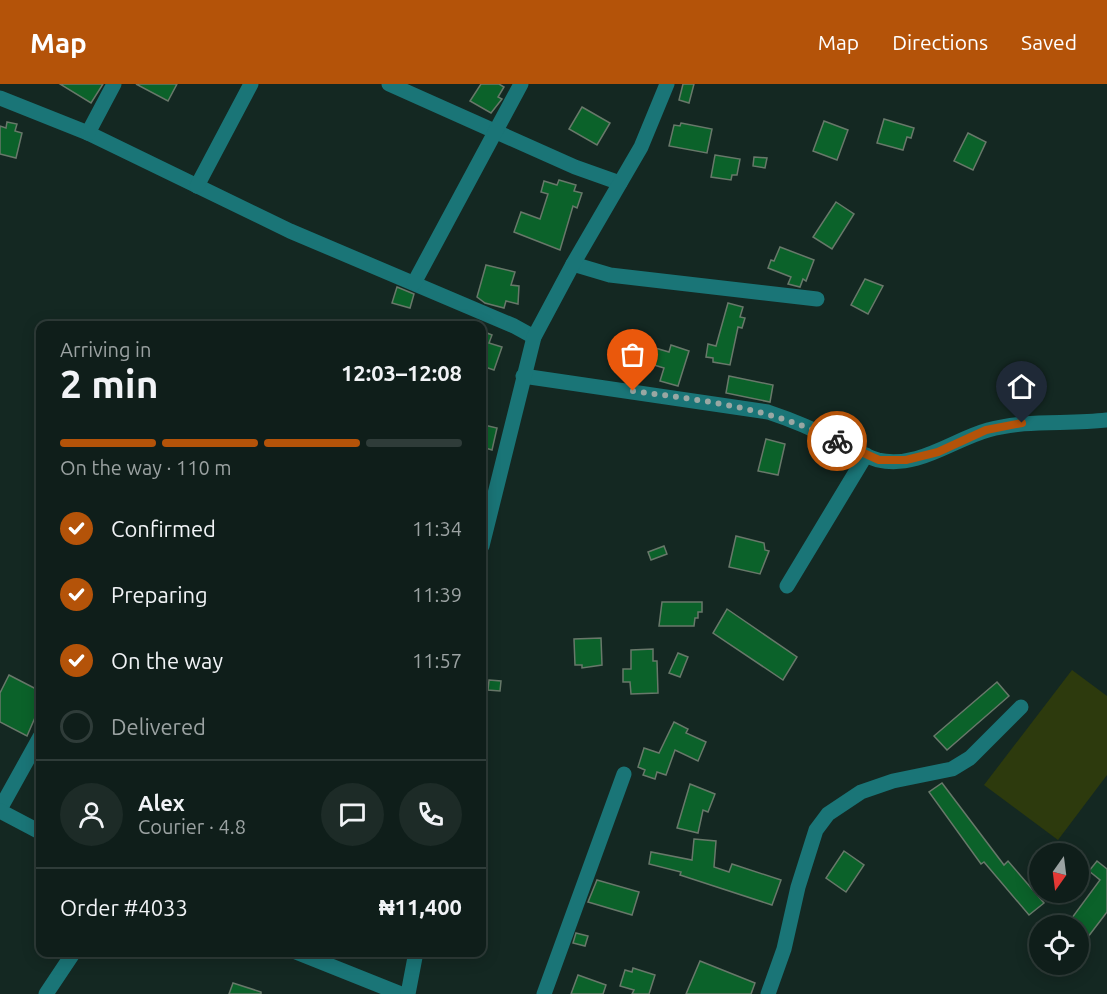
<!DOCTYPE html>
<html lang="en">
<head>
<meta charset="utf-8">
<style>
	body { margin:0; font-family:Ubuntu,sans-serif; background:#1d2b27; color:#f1f3f6; height:100vh; display:flex; flex-direction:column; font-size:22px; white-space:nowrap }
	* { box-sizing:border-box; margin:0 }
	p { font-size:20px; color:#9ba2a2 }
	.icon { flex:none; width:33px; height:33px; fill:none; stroke:currentColor; stroke-width:2; stroke-linecap:round; stroke-linejoin:round }
	.map { position:relative; flex:1; overflow:hidden }
	.details { position:absolute; left:36px; top:237px; width:450px; height:636px; display:flex; flex-direction:column; background:#0f1e1a; border-radius:12px; box-shadow:0 3px 15px #0003,0 0 0 2px #2f3c39 }
	.details>* { flex:none }
	.needle { width:39px; rotate:194deg }
	.fabs { position:absolute; left:1029px; top:759px; display:grid; gap:12px }
	.fabs a { display:grid; place-items:center; width:60px; height:60px; border-radius:50%; background:#0f1e1a; box-shadow:0 3px 15px #0003,0 0 0 2px #2f3c39; font-size:30px }
	.pin { position:absolute; display:grid; place-items:center; width:51px; height:51px; color:#fff; margin:-62px -26px; border-radius:50% 50% 50% 0; rotate:-45deg; box-shadow:0 0 6px #0007 }
	.pin .icon { rotate:45deg }
	.courier { position:absolute; display:grid; place-items:center; width:60px; height:60px; margin:-30px; border:4px solid #b45309; border-radius:50%; background:#fff; color:#222; box-shadow:0 2px 8px #0007 }
	.summary em { font-style:normal; font-weight:700 }
	.summary div { display:flex; flex-direction:column-reverse }
	.summary { display:flex; align-items:center; justify-content:space-between; height:102px; padding:0 24px }
	h1 { font-size:39px; font-weight:700; line-height:45px }
	.bar { display:grid; grid-template-columns:repeat(4,1fr); gap:9px 6px; align-content:center; height:72px; padding:0 24px }
	.bar i { height:8px; border-radius:4px; background:#2f3c39 }
	.bar .selected { background:#b45309 }
	.bar p { grid-column:span 4 }
	.line { display:flex; align-items:center; gap:15px; padding:0 24px; border-top:2px solid #2f3c39 }
	.line div { flex:1 }
	.round { display:grid; place-items:center; flex:none; width:63px; height:63px; border-radius:32px; background:#1d2b27 }
	ol { padding:0 24px; list-style:none }
	li { display:flex; align-items:center; gap:18px; height:66px }
	li p { margin-inline-start:auto }
	li .icon { padding:6px; border-radius:50%; background:#b45309; color:#fff; stroke-width:4 }
	li:last-child { color:#9ba2a2 }
	li i { width:33px; height:33px; border:3px solid #2f3c39; border-radius:50% }
	header { display:flex; align-items:center; gap:36px; box-sizing:border-box; height:84px; padding:0 30px; background:#b45309; color:#fff }
	header strong { font-size:28px }
	nav { display:flex; gap:33px; margin-inline-start:auto; font-size:21px }
	.map>svg:first-child { display:block }
</style>
</head>
<body>
<header>
<strong>Map</strong>
<nav><a>Map</a><a>Directions</a><a>Saved</a></nav>
</header>
<div class="map">
<svg width="1107" height="910" viewBox="0 0 1107 910">
	<rect width="100%" height="100%" fill="#142822"/>
	<!-- green -->
	<path fill="#2d3a0d" d="M1072,586L1107,612V691L1058,756L984,701Z"/>
	<!-- building -->
	<g fill="#0b622a" stroke="#68786a" stroke-width="1.5">
		<path d="M60,0H103L91,19Z"/>
		<path d="M136,0H177L168,17Z"/>
		<path d="M481,0H499L504,3L498,13L502,15L491,29L470,17Z"/>
		<path d="M683,0H694L689,19L679,16Z"/>
		<path d="M582,23L610,39L597,61L569,45Z"/>
		<path d="M884,35L914,44L911,54L907,53L903,66L877,59Z"/>
		<path d="M824,37L848,46L837,76L813,67Z"/>
		<path d="M7,38L17,40L15,47L22,49L16,74L0,70V42L6,44Z"/>
		<path d="M681,39L712,45L707,69L669,62L674,41L680,42Z"/>
		<path d="M968,49L986,58L973,86L954,77Z"/>
		<path d="M715,71L740,75L737,91H732L731,96L711,93Z"/>
		<path d="M754,73L767,74L765,84L753,82Z"/>
		<path d="M559,96L576,101L574,107L582,109L577,124L573,122L560,166L514,148L521,128L540,135L548,110L541,108L544,97L557,101Z"/>
		<path d="M836,118L854,130L832,165L813,153Z"/>
		<path d="M780,163L814,176L806,197L803,195L800,203L788,200L791,193L768,184L771,176L774,177Z"/>
		<path d="M486,181L515,188L511,201L519,202L518,220L506,217L504,224L485,219L477,213Z"/>
		<path d="M865,195L883,202L868,230L851,221Z"/>
		<path d="M397,203L414,210L410,224L392,219Z"/>
		<path d="M728,219L743,223L740,233L745,234L742,244L738,243L730,281L713,278V274L706,273L708,260L716,262Z"/>
		<path d="M482,247L492,251L489,259L502,263L494,286L482,282Z"/>
		<path d="M628,256L669,268L671,261L689,267L678,302L660,297L664,284L644,278L642,286L615,279L618,257L627,260Z"/>
		<path d="M729,292L773,301L770,318L726,309Z"/>
		<path d="M484,341L497,344L492,366L482,363Z"/>
		<path d="M766,355L785,360L778,391L758,387Z"/>
		<path d="M736,452L764,459L765,466L769,467L760,490L729,483Z"/>
		<path d="M664,462L667,470L651,476L648,468Z"/>
		<path d="M662,518H702V528H698V534H695L694,542H659Z"/>
		<path d="M727,525L797,573L783,596L713,549Z"/>
		<path d="M601,554L602,581L582,584V581H575L574,555Z"/>
		<path d="M653,565V577H657L658,609L631,610L630,598H623V585H631V566Z"/>
		<path d="M678,569L688,573L680,593L669,589Z"/>
		<path d="M9,591L40,607V622L27,652L0,638V609Z"/>
		<path d="M489,596L501,597L500,607L488,606Z"/>
		<path d="M997,598L1009,612L947,666L934,652Z"/>
		<path d="M674,638L688,645L686,649L706,658L698,677L675,666L666,691L657,688L655,695L643,691L645,686L638,683L644,664L659,669Z"/>
		<path d="M942,699L1004,781L1008,777L1044,819L1029,831L984,778L981,780L929,708Z"/>
		<path d="M690,700L715,710L708,728L703,726L698,749L677,744Z"/>
		<path d="M694,755L716,757L714,783L729,788L732,780L781,796L772,821L680,791L681,788L649,780L651,768L692,776Z"/>
		<path d="M844,767L864,781L846,808L826,794Z"/>
		<path d="M1097,777L1107,785V828L1078,866V842H1066L1100,796L1089,787Z"/>
		<path d="M597,796L639,808L632,831L588,818Z"/>
		<path d="M576,849L588,852L585,862L573,859Z"/>
		<path d="M700,877L755,899L751,910H686Z"/>
		<path d="M633,884L655,891L649,910H632L634,906L620,902L625,886L632,888Z"/>
		<path d="M578,891L606,901L603,910H571Z"/>
		<path d="M233,899L261,908V910H229Z"/>
	</g>
	<g fill="none" stroke-linecap="round" stroke-linejoin="round">
		<!-- minor -->
		<g stroke="#1a7577" stroke-width="15">
			<path d="M389,0L575,83L620,99"/>
			<path d="M0,14L88,49L290,147L514,242L534,253"/>
			<path d="M88,49L114,0"/>
			<path d="M197,102L251,0"/>
			<path d="M573,180L610,191L817,215"/>
			<path d="M414,199L521,0"/>
			<path d="M523,292L768,328C792,336 814,345 836,357C850,363 864,372 878,376C918,385 952,356 988,346C1027,335 1067,341 1107,336"/>
			<path d="M482,462L534,253L573,180L641,63L667,0"/>
			<path d="M787,502L866,371"/>
			<path d="M0,725L40,653"/>
			<path d="M0,727L40,748"/>
			<path d="M296,868L401,910"/>
			<path d="M46,910L74,868"/>
			<path d="M408,910L416,868"/>
			<path d="M544,910L624,690"/>
			<path d="M768,910L784,865L798,803L816,746L828,730L861,708L893,697L952,685L970,674L1021,623"/>
		</g>
	</g>
	<g fill="none" stroke-linecap="round" stroke-linejoin="round">
		<!-- done -->
		<path stroke="#99a7a3" stroke-width="6" stroke-dasharray="0 10.8" d="M633,307C706,317 769,323 837,357"/>
		<!-- route -->
		<path stroke="#b45309" stroke-width="8" d="M837,357L879,376H906L938,368L986,346L1022,339"/>
	</g>
</svg>
<div class="fabs">
<a><svg class="needle" viewBox="-14 -14 28 28"><path d="M0-13l5 13h-10z" fill="#e53935"/><path d="M0 13l5-13h-10z" fill="#9ba2a2"/></svg></a>
<a><svg class="icon" aria-label="locate" viewBox="0 0 24 24"><circle cx="12" cy="12" r="6"/><path d="M12 2v4M12 18v4M2 12h4M18 12h4"/></svg></a>
</div>
<div class="pin" style="left:633px;top:307px;background:#ea580c"><svg class="icon" aria-label="bag" viewBox="0 0 24 24"><path d="M5 8h14l-1 12H6zM9 8a3 3 0 0 1 6 0"/></svg></div>
<div class="pin" style="left:1022px;top:339px;background:#1f2937"><svg class="icon" aria-label="home" viewBox="0 0 24 24"><path d="M3 11l9-7 9 7M6 9v11h12V9"/></svg></div>
<div class="courier" style="left:837px;top:357px"><svg class="icon" aria-label="bike" viewBox="0 0 24 24"><circle cx="6" cy="16" r="4"/><circle cx="18" cy="16" r="4"/><path d="M6 16l4-8h5l3 8M10 8l3 8H6M13 5h3"/></svg></div>
<section class="details">
<div class="summary"><div><h1>2 min</h1><p>Arriving in</p></div><em>12:03–12:08</em></div>
<div class="bar"><i class="selected"></i><i class="selected"></i><i class="selected"></i><i></i><p>On the way · 110 m</p></div>
<ol>
<li><svg class="icon" aria-label="check" viewBox="0 0 24 24"><path d="M5 12l5 5 9-10"/></svg>Confirmed<p>11:34</p></li>
<li><svg class="icon" aria-label="check" viewBox="0 0 24 24"><path d="M5 12l5 5 9-10"/></svg>Preparing<p>11:39</p></li>
<li><svg class="icon" aria-label="check" viewBox="0 0 24 24"><path d="M5 12l5 5 9-10"/></svg>On the way<p>11:57</p></li>
<li><i></i>Delivered</li>
</ol>
<div class="line" style="height:108px"><a class="round"><svg class="icon" aria-label="person" viewBox="0 0 24 24"><circle cx="12" cy="8" r="4"/><path d="M4 21q1-7 8-7t8 7"/></svg></a><div><b>Alex</b><p>Courier · 4.8</p></div><a class="round"><svg class="icon" aria-label="chat" viewBox="0 0 24 24"><path d="M4 5h16v11H9l-5 4z"/></svg></a><a class="round"><svg class="icon" aria-label="phone" viewBox="0 0 24 24"><path d="M5 4h4l2 5-3 2q2 4 5 5l2-3 5 2v4C11 20 4 13 5 4z"/></svg></a></div>
<div class="line" style="height:78px"><div>Order #4033</div><b>₦11,400</b></div>
</section>
</div>
</body>
</html>
